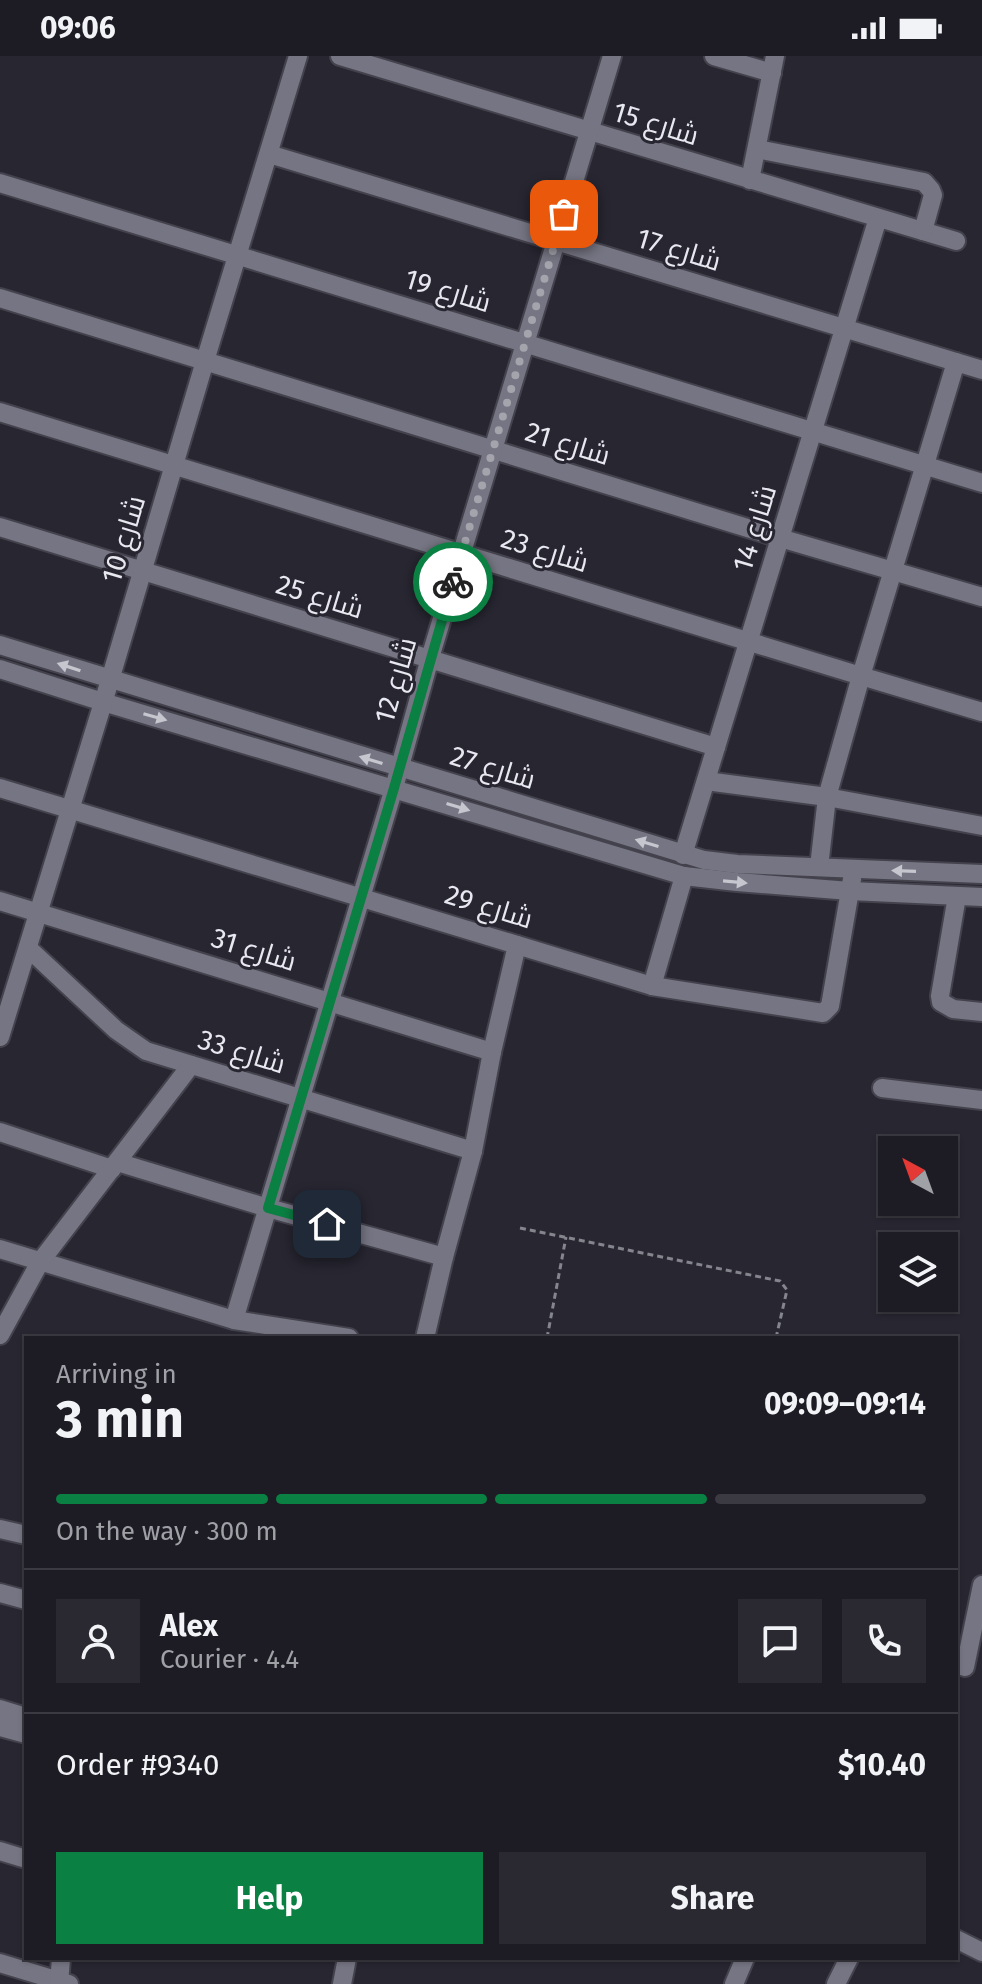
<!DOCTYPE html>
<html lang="en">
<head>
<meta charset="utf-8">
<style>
	body { margin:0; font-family:"Fira Sans",Cairo,sans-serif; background:#2a2932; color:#f1f3f6; height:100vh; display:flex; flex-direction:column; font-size:30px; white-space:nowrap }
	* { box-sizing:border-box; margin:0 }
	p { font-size:26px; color:#a0a1a7 }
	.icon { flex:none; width:44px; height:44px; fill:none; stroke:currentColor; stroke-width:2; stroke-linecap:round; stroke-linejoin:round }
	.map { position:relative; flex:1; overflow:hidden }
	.sheet { position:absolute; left:24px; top:1280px; width:934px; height:624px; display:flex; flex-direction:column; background:#1d1c25; border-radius:0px; box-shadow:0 2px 6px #0004,0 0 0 2px #3b3a42 }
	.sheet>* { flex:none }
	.needle { width:52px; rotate:319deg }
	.buttons { position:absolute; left:878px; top:1080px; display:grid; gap:16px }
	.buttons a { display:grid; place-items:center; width:80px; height:80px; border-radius:0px; background:#1d1c25; box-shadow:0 2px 6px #0004,0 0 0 2px #3b3a42; font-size:40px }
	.pin { position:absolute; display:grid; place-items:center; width:68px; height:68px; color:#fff; margin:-34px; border-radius:16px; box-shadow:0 4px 12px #0006 }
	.courier { position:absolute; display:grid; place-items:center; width:80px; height:80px; margin:-40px; border:6px solid #0b8043; border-radius:50%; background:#fff; color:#222; box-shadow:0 2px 10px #0007 }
	.overview em { font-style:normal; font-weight:700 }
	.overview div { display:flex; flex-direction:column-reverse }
	.overview { display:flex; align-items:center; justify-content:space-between; height:136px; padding:0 32px }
	h1 { font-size:52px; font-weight:700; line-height:60px }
	.bar { display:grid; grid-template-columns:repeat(4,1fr); gap:12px 8px; align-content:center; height:96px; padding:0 32px }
	.bar i { height:10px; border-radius:6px; background:#3b3a42 }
	.bar .selected { background:#0b8043 }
	.bar p { grid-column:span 4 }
	.line { display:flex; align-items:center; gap:20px; padding:0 32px; border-top:2px solid #3b3a42 }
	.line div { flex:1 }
	.round { display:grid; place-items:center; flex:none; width:84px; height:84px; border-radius:0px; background:#2a2932 }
	.cta { display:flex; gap:16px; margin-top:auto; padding:16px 32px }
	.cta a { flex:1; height:92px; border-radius:0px; background:#0b8043; color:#fff; font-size:32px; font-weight:700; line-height:92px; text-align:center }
	.cta a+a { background:#2a2932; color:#f1f3f6 }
	.status { display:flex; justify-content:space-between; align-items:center; height:56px; padding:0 40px; background:#1d1c25; direction:ltr }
	.status svg { height:22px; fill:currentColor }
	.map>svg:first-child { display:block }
</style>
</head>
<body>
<div class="status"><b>09:06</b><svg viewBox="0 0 49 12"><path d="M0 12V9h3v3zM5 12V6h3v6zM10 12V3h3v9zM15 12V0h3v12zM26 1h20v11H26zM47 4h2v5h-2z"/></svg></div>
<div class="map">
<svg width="982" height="1928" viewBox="0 0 982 1928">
	<rect width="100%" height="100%" fill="#272631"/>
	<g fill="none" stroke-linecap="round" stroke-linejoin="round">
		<defs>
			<g id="minor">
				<path d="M340,0L956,185"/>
				<path d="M714,0L772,17"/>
				<path d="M757,93L924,126L931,134L933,139L923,175"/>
				<path d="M269,98L982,314"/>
				<path d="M750,124L775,0"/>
				<path d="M0,127L982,427"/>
				<path d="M0,242L780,482L982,541"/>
				<path d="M0,356L861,620L982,656"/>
				<path d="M0,471L716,691"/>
				<path d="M0,589L704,804L737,808L982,818"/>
				<path d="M0,613L103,646L684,820L737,826L850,835L982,841"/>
				<path d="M706,725L827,741L982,770"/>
				<path d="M0,732L652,930L823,957L830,950L852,823"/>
				<path d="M683,799L878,162"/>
				<path d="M819,811L827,741L861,620L956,306"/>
				<path d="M957,840L940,940L941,946L953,953L982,956"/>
				<path d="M0,845L492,996"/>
				<path d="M28,892L116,974L146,995L473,1095"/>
				<path d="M652,930L684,820"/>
				<path d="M0,981L110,624L205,305L298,0"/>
				<path d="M882,1032L982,1044"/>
				<path d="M0,1076L112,1113"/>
				<path d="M117,1106L268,1152L444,1201"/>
				<path d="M0,1193L234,1264L349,1282"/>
				<path d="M234,1264L394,732L430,602L612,0"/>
				<path d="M0,1279L40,1206L191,1009"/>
				<path d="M425,1282L444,1201L473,1095L492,996L517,889"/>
				<path d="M0,1473L26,1479"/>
				<path d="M0,1537L26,1544"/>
				<path d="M965,1611L982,1529"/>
				<path d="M0,1653L26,1661"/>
				<path d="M0,1671L26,1678"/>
				<path d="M0,1795L26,1803"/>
				<path d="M956,1883L982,1896"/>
				<path d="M0,1907L69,1928"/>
				<path d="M59,1928L61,1902"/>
				<path d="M342,1928L347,1902"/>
				<path d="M734,1928L745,1902"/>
				<path d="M836,1928L849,1902"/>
			</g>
		</defs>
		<!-- minor casing -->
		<use href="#minor" stroke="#44434d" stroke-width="22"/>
		<!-- path -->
		<g stroke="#85858e" stroke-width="3" stroke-dasharray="6 4" stroke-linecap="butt">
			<path d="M520,1172L780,1225L787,1234L776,1282"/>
			<path d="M547,1282L566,1181"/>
		</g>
		<!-- minor -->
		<use href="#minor" stroke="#767583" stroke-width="18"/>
	</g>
	<!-- one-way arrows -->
	<defs><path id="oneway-solid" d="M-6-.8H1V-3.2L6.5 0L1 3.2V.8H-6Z" transform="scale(2)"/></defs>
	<g fill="#c6c6cf">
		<use href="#oneway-solid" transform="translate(69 611) rotate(-162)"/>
		<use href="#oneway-solid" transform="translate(155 661) rotate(16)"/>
		<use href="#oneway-solid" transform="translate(371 704) rotate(-163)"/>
		<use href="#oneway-solid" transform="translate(458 751) rotate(17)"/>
		<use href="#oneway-solid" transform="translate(647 787) rotate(-163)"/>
		<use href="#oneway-solid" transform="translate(904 815) rotate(-178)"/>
		<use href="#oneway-solid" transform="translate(735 826) rotate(5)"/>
	</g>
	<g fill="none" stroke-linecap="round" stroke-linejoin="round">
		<!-- done -->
		<path stroke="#a4a4ad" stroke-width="8" stroke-dasharray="0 14.4" d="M453,526L564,158"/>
		<!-- route -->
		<path stroke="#0b8043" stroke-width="10" d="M327,1168L268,1152L394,732L453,526"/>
	</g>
	<g text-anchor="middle" stroke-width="6" stroke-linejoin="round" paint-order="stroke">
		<!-- street labels -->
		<g font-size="28" fill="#e8e8f0" stroke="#272631">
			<text transform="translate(656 67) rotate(17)" y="10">شارع 15</text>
			<text transform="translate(679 193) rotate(17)" y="10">شارع 17</text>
			<text transform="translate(448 234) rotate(17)" y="10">شارع 19</text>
			<text transform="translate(568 387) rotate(17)" y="10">شارع 21</text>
			<text transform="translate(754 472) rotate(-73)" y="10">شارع 14</text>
			<text transform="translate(123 483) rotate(-73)" y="10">شارع 10</text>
			<text transform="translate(545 494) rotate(17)" y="10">شارع 23</text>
			<text transform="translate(320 540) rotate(17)" y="10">شارع 25</text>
			<text transform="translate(395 624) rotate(-74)" y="10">شارع 12</text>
			<text transform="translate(493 711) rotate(17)" y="10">شارع 27</text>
			<text transform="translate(489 850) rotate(17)" y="10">شارع 29</text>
			<text transform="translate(254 893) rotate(17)" y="10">شارع 31</text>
			<text transform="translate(242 995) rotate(17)" y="10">شارع 33</text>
		</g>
	</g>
</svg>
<div class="buttons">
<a><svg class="needle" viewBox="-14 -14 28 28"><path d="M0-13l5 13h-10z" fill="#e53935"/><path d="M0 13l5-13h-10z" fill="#a0a1a7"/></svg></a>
<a><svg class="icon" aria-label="layers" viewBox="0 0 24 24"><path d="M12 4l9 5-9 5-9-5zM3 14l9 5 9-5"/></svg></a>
</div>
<div class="pin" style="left:564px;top:158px;background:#ea580c"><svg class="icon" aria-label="bag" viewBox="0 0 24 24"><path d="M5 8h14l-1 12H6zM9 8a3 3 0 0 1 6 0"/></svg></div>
<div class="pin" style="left:327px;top:1168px;background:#1f2937"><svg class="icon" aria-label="home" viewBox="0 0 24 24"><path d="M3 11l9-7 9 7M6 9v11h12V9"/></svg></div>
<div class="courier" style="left:453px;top:526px"><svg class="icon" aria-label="bike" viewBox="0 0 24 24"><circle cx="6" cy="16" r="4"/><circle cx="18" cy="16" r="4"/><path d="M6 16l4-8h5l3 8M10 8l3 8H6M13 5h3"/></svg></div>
<section class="sheet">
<div class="overview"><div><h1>3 min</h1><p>Arriving in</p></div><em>09:09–09:14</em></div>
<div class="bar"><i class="selected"></i><i class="selected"></i><i class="selected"></i><i></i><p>On the way · 300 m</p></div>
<div class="line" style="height:144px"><a class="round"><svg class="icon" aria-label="person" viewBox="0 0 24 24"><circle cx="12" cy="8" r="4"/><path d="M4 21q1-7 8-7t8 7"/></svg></a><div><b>Alex</b><p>Courier · 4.4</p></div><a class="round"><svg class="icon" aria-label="chat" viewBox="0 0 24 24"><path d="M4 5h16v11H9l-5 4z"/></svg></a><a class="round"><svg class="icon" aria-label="phone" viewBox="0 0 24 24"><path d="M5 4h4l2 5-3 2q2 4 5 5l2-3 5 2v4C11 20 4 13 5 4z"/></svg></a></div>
<div class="line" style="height:104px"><div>Order #9340</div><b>$10.40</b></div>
<div class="cta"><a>Help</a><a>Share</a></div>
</section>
</div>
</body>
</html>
